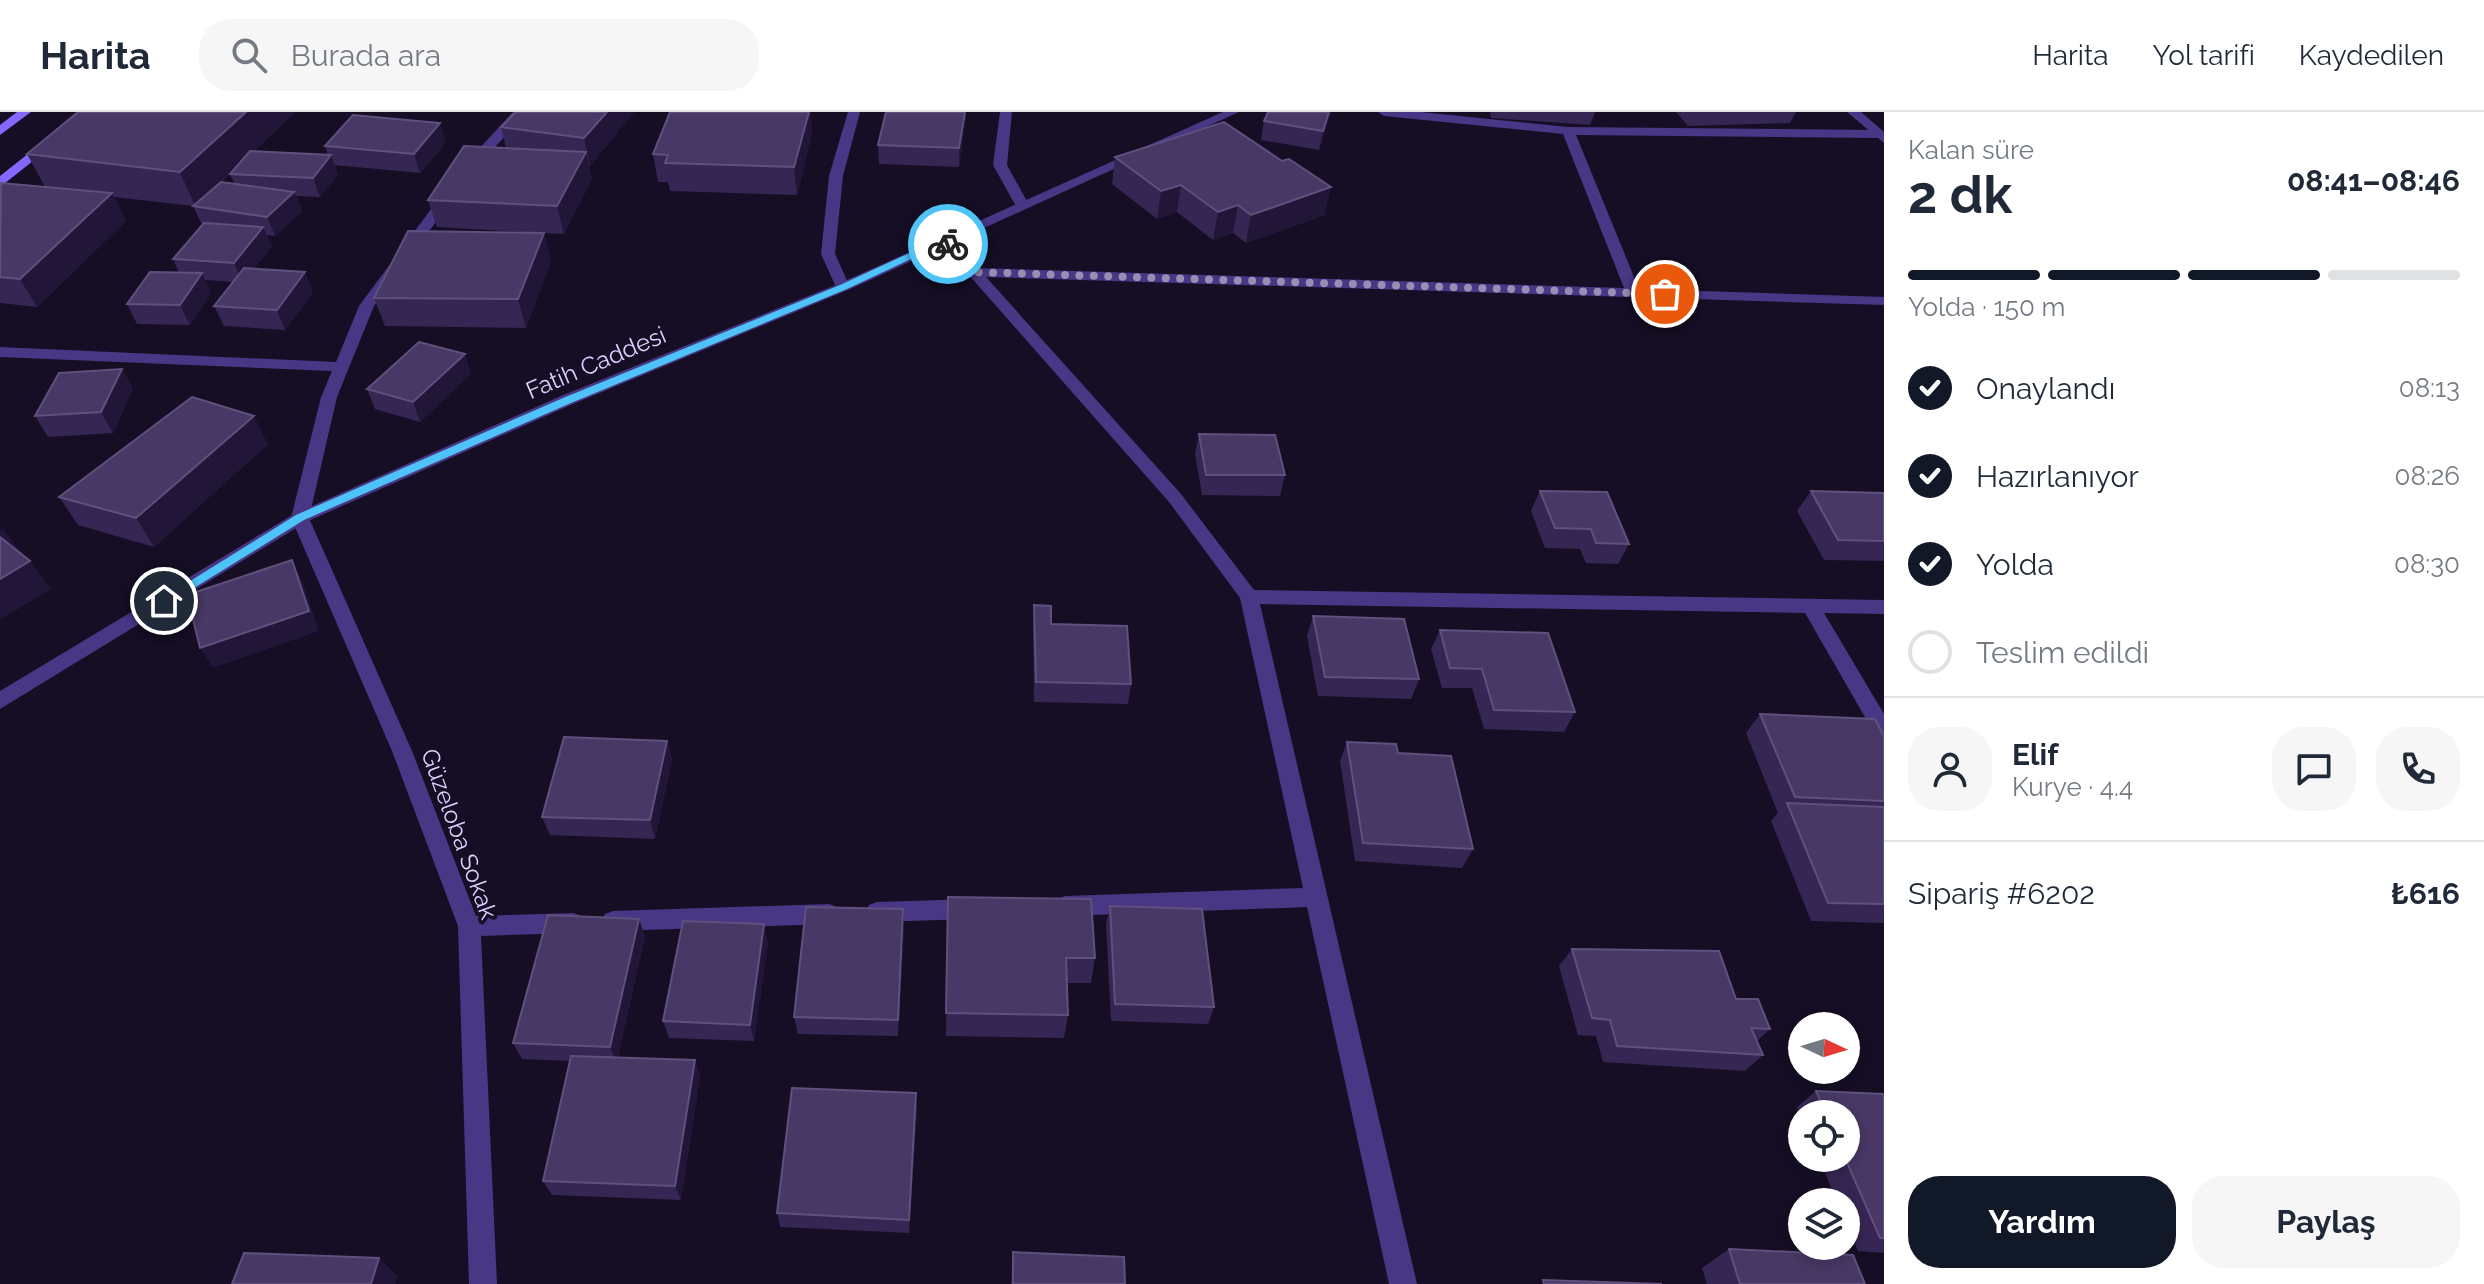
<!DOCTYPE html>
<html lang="tr">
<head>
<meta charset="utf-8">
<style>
	body { margin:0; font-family:Raleway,sans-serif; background:#f6f6f7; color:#1f2937; height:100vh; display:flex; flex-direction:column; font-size:30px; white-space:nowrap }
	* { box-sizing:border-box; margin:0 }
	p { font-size:26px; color:#747a83 }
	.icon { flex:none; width:44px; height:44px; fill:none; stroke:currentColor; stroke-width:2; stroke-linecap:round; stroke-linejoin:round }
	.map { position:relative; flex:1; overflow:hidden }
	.side { display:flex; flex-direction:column; background:#fff; width:600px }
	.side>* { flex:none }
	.needle { width:52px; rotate:94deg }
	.controls { position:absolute; left:1788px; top:900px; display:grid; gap:16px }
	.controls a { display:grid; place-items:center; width:72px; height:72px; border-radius:50%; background:#fff; box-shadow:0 4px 12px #0003; font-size:40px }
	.pin { position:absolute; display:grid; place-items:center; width:68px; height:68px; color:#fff; margin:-34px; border:4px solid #fff; border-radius:50%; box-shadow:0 2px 8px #0007 }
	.courier { position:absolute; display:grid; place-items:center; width:80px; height:80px; margin:-40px; border:6px solid #4fc3f7; border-radius:50%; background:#fff; color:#222; box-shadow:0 2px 10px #0007 }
	.summary em { font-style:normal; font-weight:700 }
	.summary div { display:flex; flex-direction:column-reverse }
	.summary { display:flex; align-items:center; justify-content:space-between; height:136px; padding:0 24px }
	h1 { font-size:52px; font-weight:700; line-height:60px }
	.bar { display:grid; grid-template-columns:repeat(4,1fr); gap:12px 8px; align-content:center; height:96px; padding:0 24px }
	.bar i { height:10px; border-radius:6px; background:#e0e1e3 }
	.bar .current { background:#111827 }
	.bar p { grid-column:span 4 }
	.line { display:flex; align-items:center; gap:20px; padding:0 24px; border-top:2px solid #e0e1e3 }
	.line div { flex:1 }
	.round { display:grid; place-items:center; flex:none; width:84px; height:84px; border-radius:32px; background:#f6f6f7 }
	ol { padding:0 24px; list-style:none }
	li { display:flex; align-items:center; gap:24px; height:88px }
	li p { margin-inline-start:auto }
	li .icon { padding:8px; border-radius:50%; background:#111827; color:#fff; stroke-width:4 }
	li:last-child { color:#747a83 }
	li i { width:44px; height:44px; border:4px solid #e0e1e3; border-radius:50% }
	.cta { display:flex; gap:16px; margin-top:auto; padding:16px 24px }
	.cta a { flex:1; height:92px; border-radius:32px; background:#111827; color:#fff; font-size:32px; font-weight:700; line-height:92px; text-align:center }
	.cta a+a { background:#f6f6f7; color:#1f2937 }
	header { display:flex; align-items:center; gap:48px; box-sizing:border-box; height:112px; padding:0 40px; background:#fff; border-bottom:2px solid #e0e1e3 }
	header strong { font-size:38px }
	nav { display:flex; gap:44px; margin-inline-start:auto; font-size:28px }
	.search { width:560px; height:72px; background:#f6f6f7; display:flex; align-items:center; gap:20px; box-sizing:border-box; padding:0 28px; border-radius:32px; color:#747a83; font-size:30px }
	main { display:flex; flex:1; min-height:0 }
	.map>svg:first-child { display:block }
</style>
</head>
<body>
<header>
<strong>Harita</strong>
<div class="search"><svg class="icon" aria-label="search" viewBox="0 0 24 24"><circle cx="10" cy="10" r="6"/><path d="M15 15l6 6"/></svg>Burada ara</div>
<nav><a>Harita</a><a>Yol tarifi</a><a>Kaydedilen</a></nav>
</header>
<main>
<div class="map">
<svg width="1884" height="1172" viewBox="0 0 1884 1172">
	<rect width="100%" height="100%" fill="#150e24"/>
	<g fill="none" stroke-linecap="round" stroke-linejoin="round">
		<!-- minor -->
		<g fill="#473785" fill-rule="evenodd">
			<path d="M513,0H526L475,58H465V52Z"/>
			<path d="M848,0H860L843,64L835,142L850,175L843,179L836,175L821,142L829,64Z"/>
			<path d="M1000,0H1012L1007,53L1029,93L1027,96H1017L993,53Z"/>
			<path d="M1378,0H1421L1568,15L1877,18L1883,22L1877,26L1576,23L1639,177L1884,185V193L986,165L1181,382L1254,478L1884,488V502L1824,501L1884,602V628L1877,626L1805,501L1260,492L1417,1172H1389L1307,795L1065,804L1057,801L1054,794L1057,787L1065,784L1303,776L1240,486L1169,390L938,128L940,125H950L978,156L1624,176L1563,22L1384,4Z"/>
			<path d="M448,80L455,84L374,194L337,285L309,406L412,639L476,804L573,801L581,804L584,811L581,818L573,821L481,824L497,1172H469L458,814L392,639L291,406L321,285L332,259L0,245V235L336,250L359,194L443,81Z"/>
			<path d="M973,787L981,790L984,797L981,804L973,807L877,810L869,807L866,800L869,793L877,790Z"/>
			<path d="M829,792L837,795L840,802L837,809L829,812L613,819L605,816L602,809L605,802L613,799Z"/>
		</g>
		<!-- tertiary -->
		<g fill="#473785" fill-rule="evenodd">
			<path d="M1223,0H1239L848,178L573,292L306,410L0,597V579L294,402L561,284L838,172Z"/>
			<path d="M1847,0H1861L1884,20V31Z"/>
		</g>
		<!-- secondary -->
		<g fill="#8468ff" fill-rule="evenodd">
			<path d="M17,0H31L0,23V13Z"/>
			<path d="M81,0H95L0,75V64Z"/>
		</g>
	</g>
	<!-- wall -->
	<g fill="#362653" fill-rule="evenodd">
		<path d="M78,0H295L254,39L328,43L325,34L446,30L420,61L334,53L338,62L320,85L296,84L302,99L275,124L267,123L272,134L254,157L313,180L285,218L224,214L214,194L233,170L205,168L211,181L190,213L137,212L127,192L179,161L173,147L202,113L193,94L114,85L126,109L37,195L0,191V72L45,75L27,42ZM231,60L230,62L234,71L222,70Z"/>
		<path d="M516,0H634L590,54L588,53L592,67L564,122L544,121L551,149L526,216L385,214L374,186L543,121L437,115L428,88L506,36L501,15Z"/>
		<path d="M1268,0H1331L1319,38L1261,28L1264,9Z"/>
		<path d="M1490,0H1595L1590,13L1491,6Z"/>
		<path d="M1676,0H1796L1790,11L1688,14Z"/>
		<path d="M966,5L959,55L879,52L878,33Z"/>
		<path d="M812,21L797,83L670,79L668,70H658L653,42Z"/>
		<path d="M1115,45L1325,103L1246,131L1233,121L1213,128L1177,100L1157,107L1112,72Z"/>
		<path d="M122,257L133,277L113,321L48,325L35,304Z"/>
		<path d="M471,262L420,310L375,297L367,277Z"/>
		<path d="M1199,322L1285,363L1280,384L1202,383L1195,342Z"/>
		<path d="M268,332L154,435L78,413L59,385Z"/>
		<path d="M1540,379L1629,432L1618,452L1586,451L1580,437L1545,436L1531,399Z"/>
		<path d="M1811,379L1884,381V449L1824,448L1797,399Z"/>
		<path d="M1034,493L1051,512L1131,572L1128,592L1034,590L1033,513Z"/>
		<path d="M1313,504L1419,567L1411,587L1318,584L1307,524Z"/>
		<path d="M1440,518L1575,600L1564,620L1484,617L1472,576H1442L1431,537Z"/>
		<path d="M1760,602L1884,624V811L1811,809L1771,709L1778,701L1746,621Z"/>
		<path d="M667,629L672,648L655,727L550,723L542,705Z"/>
		<path d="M1347,630L1398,641L1473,737L1462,756L1355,749L1340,649Z"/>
		<path d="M948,785L1095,846L1091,871H1067L1068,903L1064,926L946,924Z"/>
		<path d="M1110,794L1214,895L1208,912L1111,909L1106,812Z"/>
		<path d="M904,815L898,924L798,922L794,905Z"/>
		<path d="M645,824L618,945L700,964L681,1088L552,1083L543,1069L570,949L522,947L513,931Z"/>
		<path d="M768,830L754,929L669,926L663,909Z"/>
		<path d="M1572,837L1736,887L1770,917L1757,929L1763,943L1745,959L1603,950L1596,924L1578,923L1559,854Z"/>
		<path d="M1816,979L1884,982V1141L1858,1139L1846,1110V1090H1837L1819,1046H1846V1002H1802V1007L1797,995Z"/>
		<path d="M917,997L909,1121L780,1115L777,1101Z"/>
		<path d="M1729,1137L1865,1172H1707L1702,1156Z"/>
		<path d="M1013,1140L1125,1172H1011Z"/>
	</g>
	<!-- shaded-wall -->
	<g fill="#211538">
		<path d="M246,0H295L195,94L180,60Z"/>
		<path d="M607,0H634L590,54L584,26Z"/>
		<path d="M809,0H811L812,21L797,83L794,55Z"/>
		<path d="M965,0H966V5L959,55V36Z"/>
		<path d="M1329,0H1331L1330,4L1319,38L1323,19Z"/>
		<path d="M440,11L446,30L420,61L414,42Z"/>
		<path d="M586,40L592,67L564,122L557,94Z"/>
		<path d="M331,43L338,62L320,85L313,66Z"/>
		<path d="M1181,73L1177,100L1157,107L1161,79Z"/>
		<path d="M1331,75L1325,103L1246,131L1251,103Z"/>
		<path d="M294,80L302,99L275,124L267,105Z"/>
		<path d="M112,81L126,109L37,195L20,167Z"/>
		<path d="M1238,93L1233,121L1213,128L1218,100Z"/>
		<path d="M263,115L272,134L243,171L234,151Z"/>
		<path d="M544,121L551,149L526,216L518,187Z"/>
		<path d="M305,160L313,180L285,218L277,198Z"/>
		<path d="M202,161L211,181L190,213L180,193Z"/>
		<path d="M465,242L471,262L420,310L413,290Z"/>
		<path d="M122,257L133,277L113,321L101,300Z"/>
		<path d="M254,304L268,332L154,435L136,406Z"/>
		<path d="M3,416L24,445L0,428V418Z"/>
		<path d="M292,448L302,468L319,519L213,556L200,536Z"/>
		<path d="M30,449L51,477L0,508V467Z"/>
		<path d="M667,629L672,648L655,727L650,708Z"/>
		<path d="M903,797L904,815L898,924V908Z"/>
		<path d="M639,807L645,824L617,951L610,935Z"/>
		<path d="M764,812L768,830L754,929L750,913Z"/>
		<path d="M695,948L700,964L681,1088L675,1074Z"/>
		<path d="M916,981L917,997L909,1121V1108Z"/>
		<path d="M379,1146L398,1164L395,1172H371Z"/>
	</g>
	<!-- building -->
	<g fill="#483865" stroke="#5f507e" stroke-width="2">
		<path d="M78,0H246L180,60L27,42Z"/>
		<path d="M516,0H607L584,26L501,15Z"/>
		<path d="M670,0H809L794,55L665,51L668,43L653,42Z"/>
		<path d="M886,0H965L959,36L878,33Z"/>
		<path d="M1268,0H1329L1323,19L1264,9Z"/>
		<path d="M353,3L440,11L414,42L325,34Z"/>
		<path d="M1224,10L1282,49L1289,47L1331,75L1251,103L1238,93L1218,100L1181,73L1161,79L1115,45Z"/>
		<path d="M464,34L586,40L557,94L428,88Z"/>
		<path d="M250,39L331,43L313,66L230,62Z"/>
		<path d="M221,70L294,80L267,105L193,94Z"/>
		<path d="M1,71L112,81L20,167L0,165Z"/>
		<path d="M204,111L263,115L234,151L173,147Z"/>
		<path d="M408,119L544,121L518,187L374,186Z"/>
		<path d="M244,156L305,160L277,198L214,194Z"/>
		<path d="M150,160L202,161L180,193L127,192Z"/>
		<path d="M419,230L465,242L413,290L367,277Z"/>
		<path d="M122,257L101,300L35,304L59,261Z"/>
		<path d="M192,285L254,304L136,406L59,385Z"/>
		<path d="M1199,322L1275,323L1285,363H1206Z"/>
		<path d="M1540,379L1607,380L1629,432L1596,431L1591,417L1555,416Z"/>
		<path d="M1811,379L1884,381V429L1838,428Z"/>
		<path d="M0,425L30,449L0,467Z"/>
		<path d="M292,448L309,499L200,536L187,483Z"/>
		<path d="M1034,493L1051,494V512L1127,514L1131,572L1036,570Z"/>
		<path d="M1313,504L1404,507L1419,567L1325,565Z"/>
		<path d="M1440,518L1548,521L1575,600L1494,598L1482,557L1450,556Z"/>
		<path d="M1760,602L1875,607L1884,624V689L1795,685Z"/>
		<path d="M564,625L667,629L650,708L542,705Z"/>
		<path d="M1347,630L1396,632L1398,641L1451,644L1473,737L1363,731Z"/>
		<path d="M1787,691L1884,695V792L1828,791Z"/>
		<path d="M948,785L1091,787L1095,846H1066L1068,903L946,901Z"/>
		<path d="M1110,794L1202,797L1214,895L1115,892Z"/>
		<path d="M806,795L903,797L898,908L794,905Z"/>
		<path d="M548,803L639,807L610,935L513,931Z"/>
		<path d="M683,809L764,812L750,913L663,909Z"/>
		<path d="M1572,837L1719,839L1736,887H1758L1770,917L1751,916L1763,943L1617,934L1610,908L1592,906Z"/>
		<path d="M571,944L695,948L675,1074L543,1069Z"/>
		<path d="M792,976L916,981L909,1108L777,1101Z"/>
		<path d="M1816,979L1884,982V1126H1880L1845,1046L1846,1002H1826Z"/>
		<path d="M1729,1137L1853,1143L1865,1172H1740Z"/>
		<path d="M1013,1140L1124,1145L1125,1172H1013Z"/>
		<path d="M244,1141L379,1146L371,1172H232Z"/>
		<path d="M1543,1168L1662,1172H1544Z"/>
	</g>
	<!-- route -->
	<path fill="#4fc3f7" d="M942,126H948L953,132L948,135L943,132L847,177L571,291L304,408L168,492L164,494L158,489L296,403L563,286L840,173Z"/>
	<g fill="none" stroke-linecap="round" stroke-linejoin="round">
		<!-- done -->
		<path stroke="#988db2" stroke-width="8" stroke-dasharray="0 14.4" d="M948,132L973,160L1665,182"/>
	</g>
	<g text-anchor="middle" stroke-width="7" stroke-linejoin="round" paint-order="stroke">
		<!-- street labels -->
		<g font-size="24" fill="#ded1ff" stroke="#150e24">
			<text transform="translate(596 251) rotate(-23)" y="8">Fatih Caddesi</text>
			<text transform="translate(459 722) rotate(70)" y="8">Güzeloba Sokak</text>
		</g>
	</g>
</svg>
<div class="controls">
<a><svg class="needle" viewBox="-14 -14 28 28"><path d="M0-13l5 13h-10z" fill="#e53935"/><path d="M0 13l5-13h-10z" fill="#747a83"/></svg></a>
<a><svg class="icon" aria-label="locate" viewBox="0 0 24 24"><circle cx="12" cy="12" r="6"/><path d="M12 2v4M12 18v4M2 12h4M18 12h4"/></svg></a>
<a><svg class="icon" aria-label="layers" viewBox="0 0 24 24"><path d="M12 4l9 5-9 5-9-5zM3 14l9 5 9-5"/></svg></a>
</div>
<div class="pin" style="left:1665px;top:182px;background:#ea580c"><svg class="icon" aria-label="bag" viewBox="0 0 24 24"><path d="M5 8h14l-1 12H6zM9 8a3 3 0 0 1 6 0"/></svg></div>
<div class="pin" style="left:164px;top:489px;background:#1f2937"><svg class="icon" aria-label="home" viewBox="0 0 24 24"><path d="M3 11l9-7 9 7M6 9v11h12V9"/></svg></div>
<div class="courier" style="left:948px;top:132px"><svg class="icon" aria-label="bike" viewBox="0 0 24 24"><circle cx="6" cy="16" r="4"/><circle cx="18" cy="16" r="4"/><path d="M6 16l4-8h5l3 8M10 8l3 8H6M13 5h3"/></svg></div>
</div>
<section class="side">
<div class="summary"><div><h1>2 dk</h1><p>Kalan süre</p></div><em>08:41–08:46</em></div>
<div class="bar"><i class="current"></i><i class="current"></i><i class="current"></i><i></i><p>Yolda · 150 m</p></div>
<ol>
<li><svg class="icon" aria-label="check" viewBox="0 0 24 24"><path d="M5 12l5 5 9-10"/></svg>Onaylandı<p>08:13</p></li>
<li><svg class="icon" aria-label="check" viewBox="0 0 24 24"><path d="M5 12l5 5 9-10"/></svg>Hazırlanıyor<p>08:26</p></li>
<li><svg class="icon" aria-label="check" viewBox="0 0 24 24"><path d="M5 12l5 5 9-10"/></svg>Yolda<p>08:30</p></li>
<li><i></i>Teslim edildi</li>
</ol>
<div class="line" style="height:144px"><a class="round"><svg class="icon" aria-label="person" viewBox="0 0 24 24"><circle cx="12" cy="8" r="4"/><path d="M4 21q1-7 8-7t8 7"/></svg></a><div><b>Elif</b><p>Kurye · 4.4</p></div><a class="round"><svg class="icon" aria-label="chat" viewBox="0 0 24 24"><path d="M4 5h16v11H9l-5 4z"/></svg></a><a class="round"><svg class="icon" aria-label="phone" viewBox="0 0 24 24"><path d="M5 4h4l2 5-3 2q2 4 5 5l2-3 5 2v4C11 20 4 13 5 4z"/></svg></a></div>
<div class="line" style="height:104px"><div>Sipariş #6202</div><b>₺616</b></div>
<div class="cta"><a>Yardım</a><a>Paylaş</a></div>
</section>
</main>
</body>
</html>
